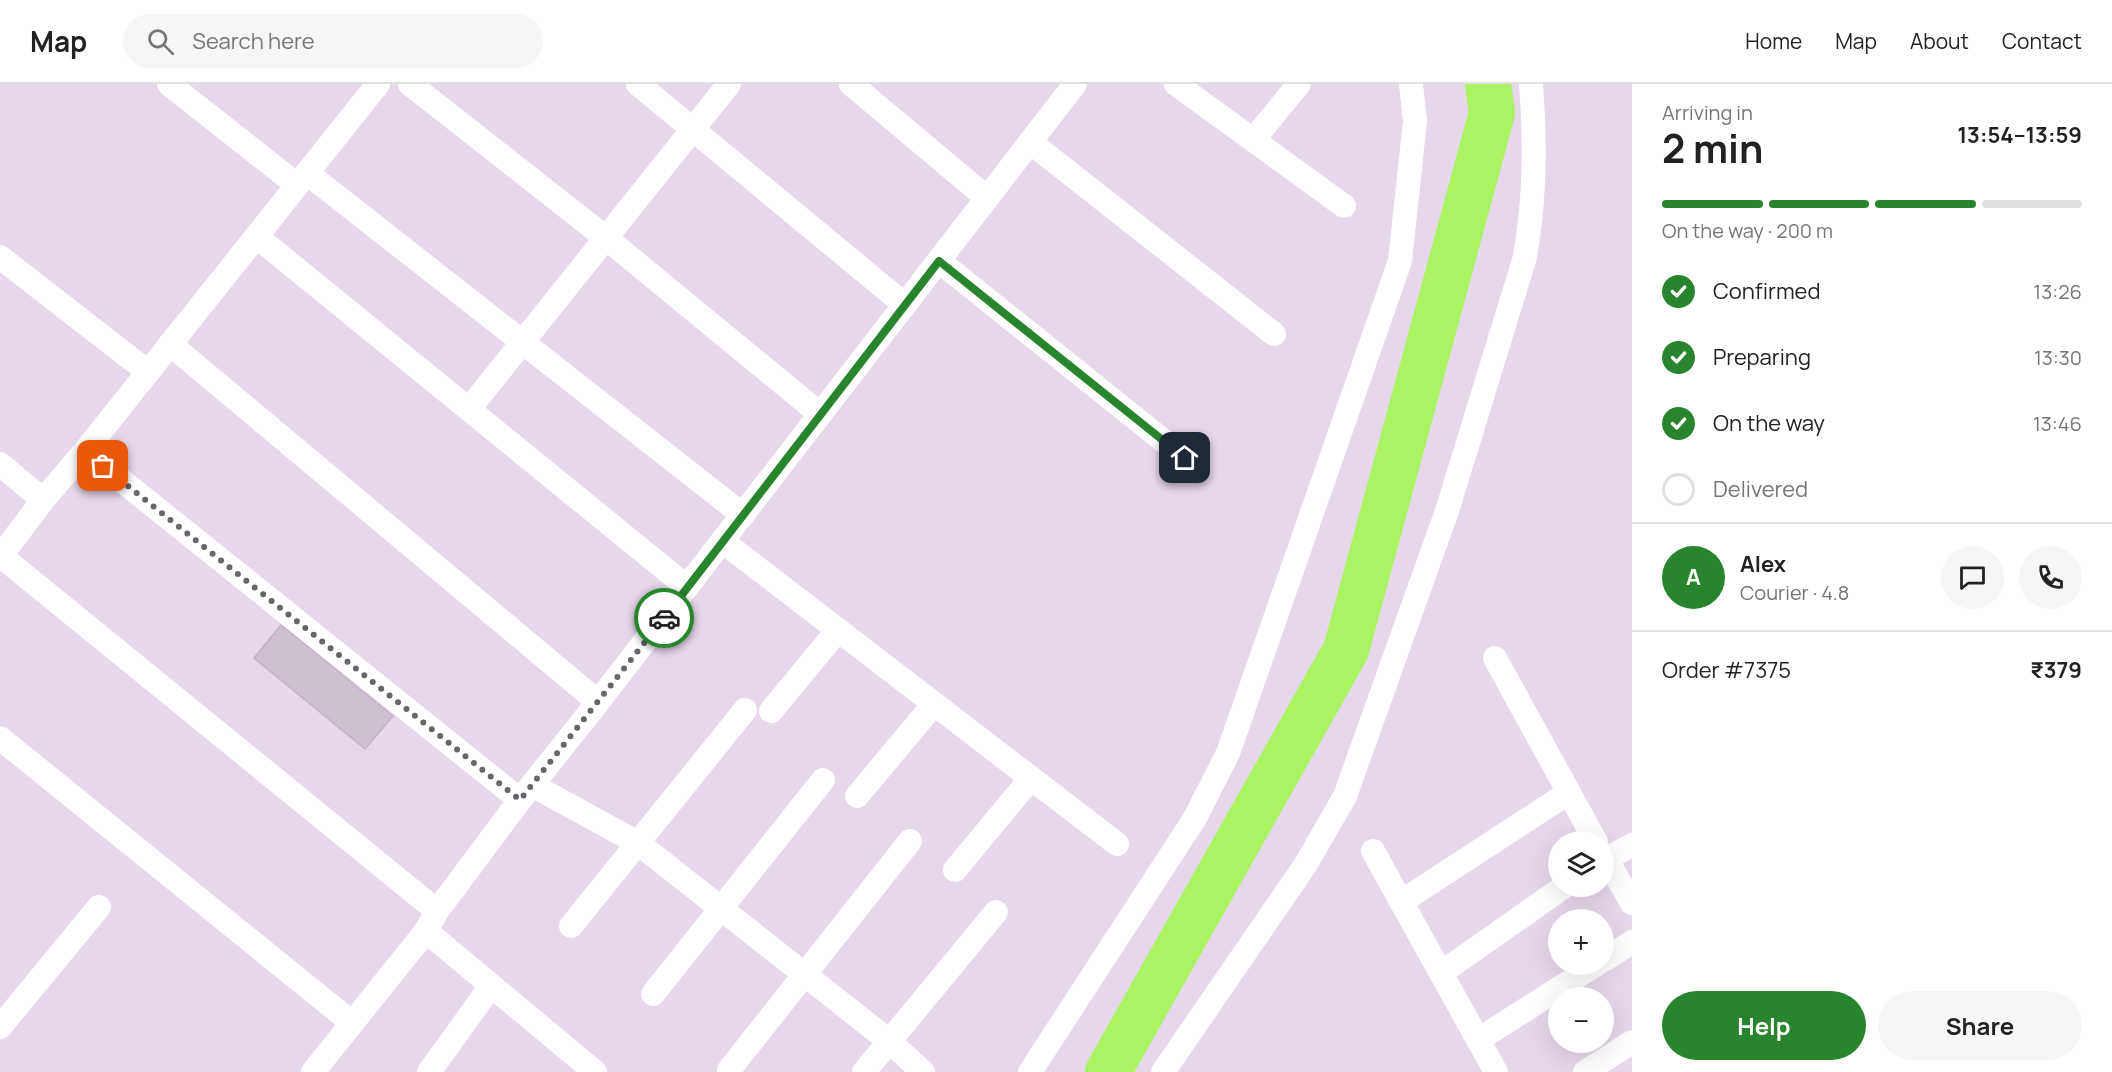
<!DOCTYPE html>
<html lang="en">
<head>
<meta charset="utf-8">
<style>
	body { margin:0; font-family:Manrope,sans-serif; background:#f6f6f6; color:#222; height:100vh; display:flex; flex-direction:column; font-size:22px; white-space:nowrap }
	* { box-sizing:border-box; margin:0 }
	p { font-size:20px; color:#767676 }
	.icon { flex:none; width:33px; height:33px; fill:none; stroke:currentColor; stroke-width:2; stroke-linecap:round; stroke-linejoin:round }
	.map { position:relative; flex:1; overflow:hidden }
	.panel { display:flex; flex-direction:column; background:#fff; width:480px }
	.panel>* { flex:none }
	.fabs { position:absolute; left:1548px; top:747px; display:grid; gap:12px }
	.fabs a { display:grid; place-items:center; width:66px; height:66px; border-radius:50%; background:#fff; box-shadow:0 6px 24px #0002; font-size:30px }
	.pin { position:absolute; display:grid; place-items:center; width:51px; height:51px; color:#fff; margin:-26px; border-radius:12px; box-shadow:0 3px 9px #0006 }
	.courier { position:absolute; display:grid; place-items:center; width:60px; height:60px; margin:-30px; border:4px solid #28852e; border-radius:50%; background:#fff; color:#222; box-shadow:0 2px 8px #0007 }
	.overview em { font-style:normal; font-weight:700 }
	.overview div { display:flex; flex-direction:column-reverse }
	.overview { display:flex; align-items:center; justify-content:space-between; height:102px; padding:0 30px }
	h1 { font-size:39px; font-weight:700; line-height:45px }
	.bar { display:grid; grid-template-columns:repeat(4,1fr); gap:9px 6px; align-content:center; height:72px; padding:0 30px }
	.bar i { height:8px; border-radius:4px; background:#e0e0e0 }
	.bar .selected { background:#28852e }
	.bar p { grid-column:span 4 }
	.line { display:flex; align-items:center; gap:15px; padding:0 30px; border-top:2px solid #e0e0e0 }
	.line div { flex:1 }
	.round { display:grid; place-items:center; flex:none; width:63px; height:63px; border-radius:32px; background:#f6f6f6 }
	ol { padding:0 30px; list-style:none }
	li { display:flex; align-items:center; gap:18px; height:66px }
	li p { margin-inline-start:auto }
	li .icon { padding:6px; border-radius:50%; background:#28852e; color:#fff; stroke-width:4 }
	li:last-child { color:#767676 }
	li i { width:33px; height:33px; border:3px solid #e0e0e0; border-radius:50% }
	.button { display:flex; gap:12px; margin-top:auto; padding:12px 30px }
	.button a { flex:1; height:69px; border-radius:36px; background:#28852e; color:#fff; font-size:24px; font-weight:700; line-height:69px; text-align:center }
	.button a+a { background:#f6f6f6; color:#222 }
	header { display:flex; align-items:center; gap:36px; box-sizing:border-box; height:84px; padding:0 30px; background:#fff; border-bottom:2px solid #e0e0e0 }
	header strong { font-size:28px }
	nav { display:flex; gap:33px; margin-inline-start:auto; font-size:21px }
	.search { width:420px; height:54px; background:#f6f6f6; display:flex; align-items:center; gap:15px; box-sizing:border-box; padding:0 21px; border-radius:33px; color:#767676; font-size:22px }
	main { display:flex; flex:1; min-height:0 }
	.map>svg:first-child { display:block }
</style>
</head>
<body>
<header>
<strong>Map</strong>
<div class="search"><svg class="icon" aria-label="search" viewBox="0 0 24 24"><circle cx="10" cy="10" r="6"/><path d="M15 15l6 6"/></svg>Search here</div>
<nav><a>Home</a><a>Map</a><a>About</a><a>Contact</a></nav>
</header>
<main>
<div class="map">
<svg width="1632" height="988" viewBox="0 0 1632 988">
	<rect width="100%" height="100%" fill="#e7d7eb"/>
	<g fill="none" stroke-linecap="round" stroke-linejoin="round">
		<!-- river -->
		<path stroke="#aaf463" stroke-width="46" d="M1108,988L1346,566L1492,29L1488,0"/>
	</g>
	<!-- building -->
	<path fill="#cdc0cf" stroke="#c3b1c5" stroke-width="1.5" d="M281,541L393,632L365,665L254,574Z"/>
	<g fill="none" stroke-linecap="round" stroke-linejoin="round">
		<!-- street -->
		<g stroke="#fff" stroke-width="24">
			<path d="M169,0L297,101"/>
			<path d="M410,0L606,154L820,330"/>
			<path d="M638,0L905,221"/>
			<path d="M851,0L987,114"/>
			<path d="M1176,0L1344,122"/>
			<path d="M1253,56L1299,0"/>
			<path d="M1030,58L1274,250"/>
			<path d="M307,89L743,431"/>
			<path d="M256,152L687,503"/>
			<path d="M0,173L148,288"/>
			<path d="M939,177L1185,374"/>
			<path d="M170,260L598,618"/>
			<path d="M469,325L729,0"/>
			<path d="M85,367L520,716"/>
			<path d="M0,380L43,416"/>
			<path d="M722,457L1117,760"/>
			<path d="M1,472L437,827"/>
			<path d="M0,473L43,416L85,367L378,0"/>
			<path d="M1495,574L1596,758"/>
			<path d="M771,627L838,546"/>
			<path d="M0,654L351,938"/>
			<path d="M532,701L638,759L889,957L923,988"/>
			<path d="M857,712L934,620"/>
			<path d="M1373,767L1496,988"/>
			<path d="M1604,771L1632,819"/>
			<path d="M1604,776L1632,761"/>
			<path d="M955,786L1031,694"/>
			<path d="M1401,818L1568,709"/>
			<path d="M571,842L745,626"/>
			<path d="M426,847L595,988"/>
			<path d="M1604,876L1632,858"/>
			<path d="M1441,889L1565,802"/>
			<path d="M653,910L823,696"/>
			<path d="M0,943L99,823"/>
			<path d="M1478,956L1597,880"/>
			<path d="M729,986L910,757"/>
			<path d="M313,988L426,847L437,827L520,716L598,618L1075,0"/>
			<path d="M429,988L491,902"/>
			<path d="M864,988L996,828"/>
			<path d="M1030,988L1195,734L1228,669L1400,177L1415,37L1411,0"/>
			<path d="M1163,988L1306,780L1345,712L1447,427L1525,173C1535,115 1536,59 1531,0"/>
			<path d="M1585,988L1632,958"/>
		</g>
	</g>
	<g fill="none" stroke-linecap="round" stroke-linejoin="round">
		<!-- done -->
		<path stroke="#6a656c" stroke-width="6" stroke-dasharray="0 10.8" d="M103,382L520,716L664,534"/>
		<!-- route -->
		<path stroke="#28852e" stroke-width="8" d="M664,534L939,177L1185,374"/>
	</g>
</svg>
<div class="fabs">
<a><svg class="icon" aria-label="layers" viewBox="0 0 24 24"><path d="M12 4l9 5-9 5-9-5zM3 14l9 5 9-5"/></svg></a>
<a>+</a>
<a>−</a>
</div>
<div class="pin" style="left:103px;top:382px;background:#ea580c"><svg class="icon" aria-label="bag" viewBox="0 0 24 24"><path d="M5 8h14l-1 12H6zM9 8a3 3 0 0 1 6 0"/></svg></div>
<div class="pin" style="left:1185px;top:374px;background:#1f2937"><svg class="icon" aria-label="home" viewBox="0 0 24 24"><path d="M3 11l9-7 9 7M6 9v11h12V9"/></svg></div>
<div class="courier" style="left:664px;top:534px"><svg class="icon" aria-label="car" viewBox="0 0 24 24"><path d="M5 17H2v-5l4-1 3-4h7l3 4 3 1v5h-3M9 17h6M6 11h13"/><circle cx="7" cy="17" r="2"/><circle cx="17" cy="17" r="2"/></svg></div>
</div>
<section class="panel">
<div class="overview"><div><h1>2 min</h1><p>Arriving in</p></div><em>13:54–13:59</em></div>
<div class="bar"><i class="selected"></i><i class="selected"></i><i class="selected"></i><i></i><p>On the way · 200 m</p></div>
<ol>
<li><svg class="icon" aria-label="check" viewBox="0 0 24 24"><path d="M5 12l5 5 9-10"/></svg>Confirmed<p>13:26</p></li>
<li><svg class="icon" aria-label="check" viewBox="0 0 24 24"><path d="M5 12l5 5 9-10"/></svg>Preparing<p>13:30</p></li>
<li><svg class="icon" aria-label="check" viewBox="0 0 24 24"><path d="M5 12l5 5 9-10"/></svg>On the way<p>13:46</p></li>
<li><i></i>Delivered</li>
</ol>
<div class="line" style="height:108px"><b class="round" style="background:#28852e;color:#fff">A</b><div><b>Alex</b><p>Courier · 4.8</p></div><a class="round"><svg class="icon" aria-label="chat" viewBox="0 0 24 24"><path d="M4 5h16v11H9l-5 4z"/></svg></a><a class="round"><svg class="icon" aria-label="phone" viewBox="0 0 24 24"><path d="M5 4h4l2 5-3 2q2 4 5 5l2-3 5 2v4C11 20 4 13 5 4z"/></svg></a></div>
<div class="line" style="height:78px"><div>Order #7375</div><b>₹379</b></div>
<div class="button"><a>Help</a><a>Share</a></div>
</section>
</main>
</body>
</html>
